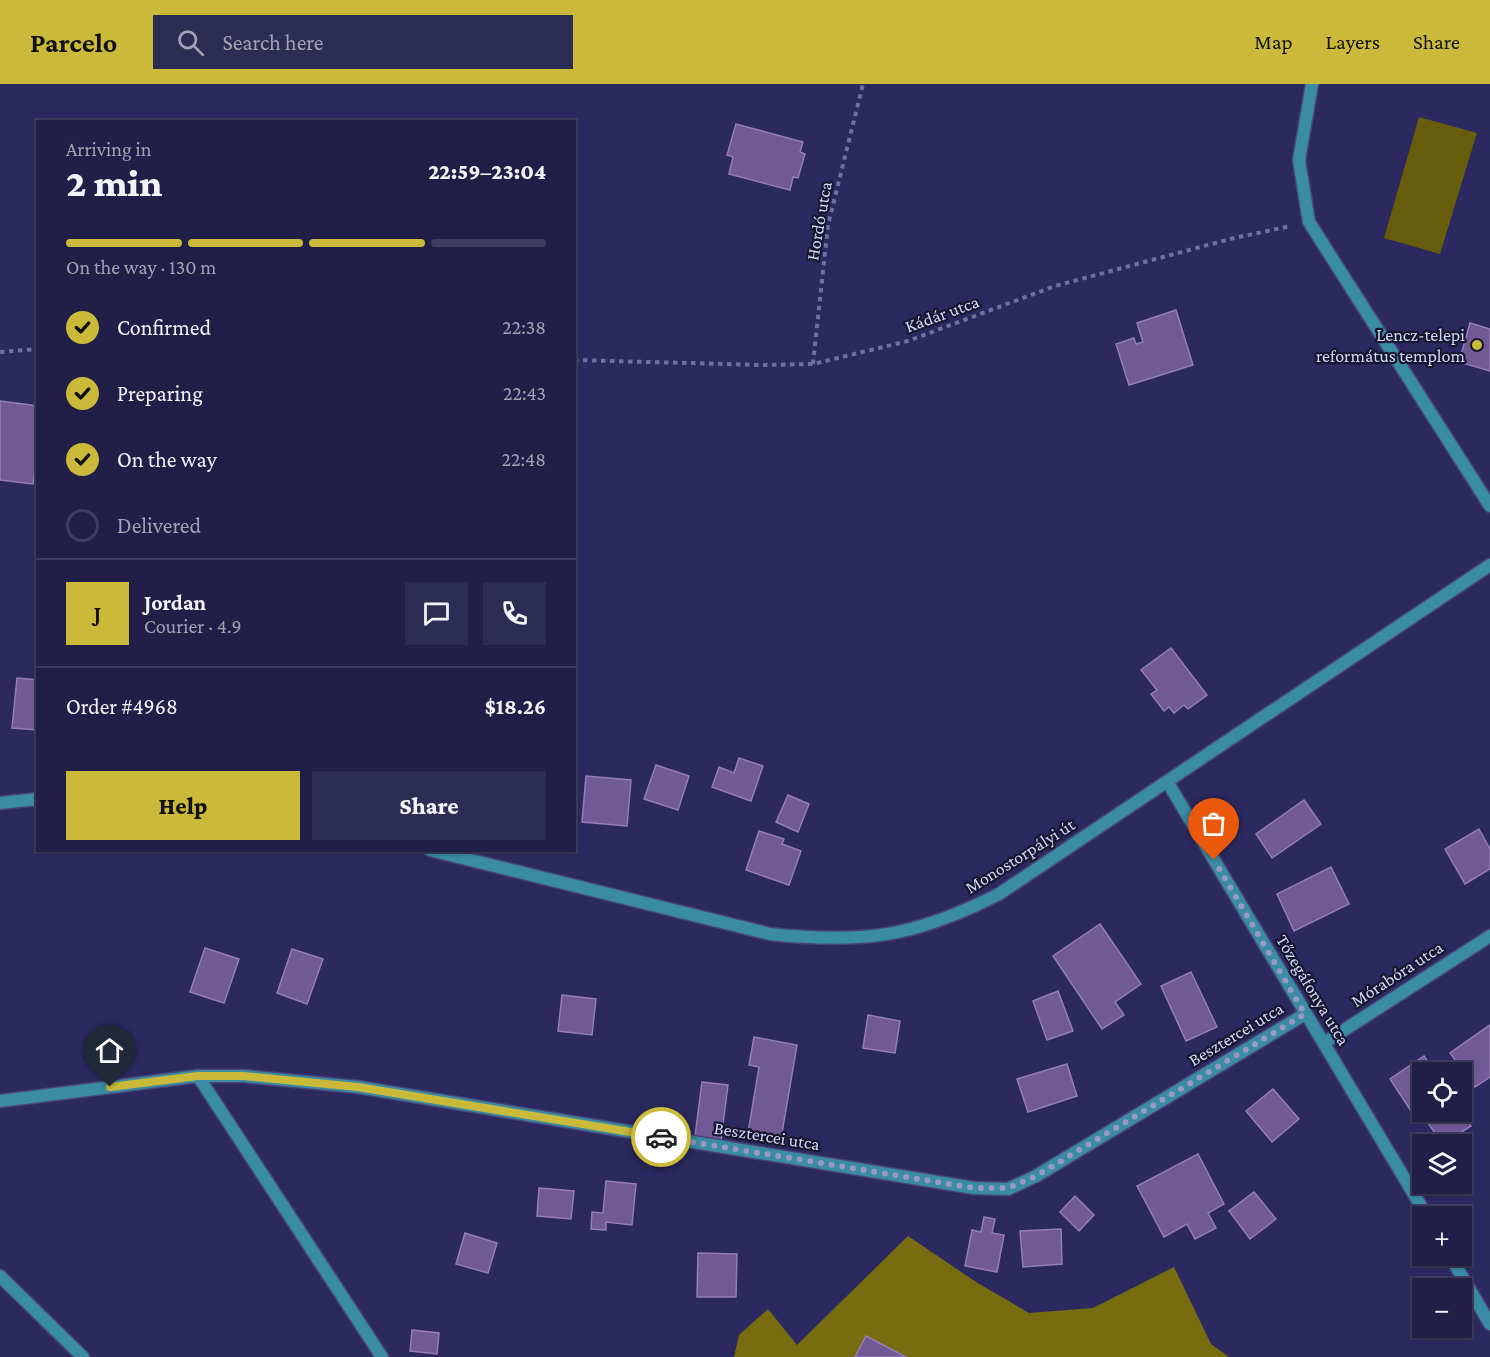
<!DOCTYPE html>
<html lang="en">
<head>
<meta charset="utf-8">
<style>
	body { margin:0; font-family:"Crimson Pro",serif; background:#2d2c52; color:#f1f3f6; height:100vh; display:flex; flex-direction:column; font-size:22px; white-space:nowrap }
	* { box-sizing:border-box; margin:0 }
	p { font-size:20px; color:#a2a2b4 }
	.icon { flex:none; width:33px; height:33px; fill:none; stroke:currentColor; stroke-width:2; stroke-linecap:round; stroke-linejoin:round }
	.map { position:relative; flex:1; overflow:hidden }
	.panel { position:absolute; left:36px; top:36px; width:540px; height:732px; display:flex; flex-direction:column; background:#211f48; border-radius:0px; box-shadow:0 2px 4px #0004,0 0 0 2px #3e3d60 }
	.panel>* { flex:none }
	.tools { position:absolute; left:1412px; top:978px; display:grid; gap:12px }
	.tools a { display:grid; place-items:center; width:60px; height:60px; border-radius:0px; background:#211f48; box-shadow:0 2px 4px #0004,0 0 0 2px #3e3d60; font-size:30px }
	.pin { position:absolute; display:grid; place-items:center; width:51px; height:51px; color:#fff; margin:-62px -26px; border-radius:50% 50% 50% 0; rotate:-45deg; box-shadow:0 0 6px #0007 }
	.pin .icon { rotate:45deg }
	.courier { position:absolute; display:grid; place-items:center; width:60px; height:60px; margin:-30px; border:4px solid #cbba39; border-radius:50%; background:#fff; color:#222; box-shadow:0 2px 8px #0007 }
	.summary em { font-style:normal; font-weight:800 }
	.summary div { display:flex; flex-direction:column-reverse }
	.summary { display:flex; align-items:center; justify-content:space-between; height:102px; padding:0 30px }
	h1 { font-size:39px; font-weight:800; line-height:45px }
	.bar { display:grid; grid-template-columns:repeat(4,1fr); gap:9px 6px; align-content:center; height:72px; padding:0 30px }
	.bar i { height:8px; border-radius:4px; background:#3e3d60 }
	.bar .active { background:#cbba39 }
	.bar p { grid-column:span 4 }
	.line { display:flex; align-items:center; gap:15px; padding:0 30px; border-top:2px solid #3e3d60 }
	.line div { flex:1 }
	.round { display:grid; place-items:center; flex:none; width:63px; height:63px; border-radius:0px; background:#2d2c52 }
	ol { padding:0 30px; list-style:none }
	li { display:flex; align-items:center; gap:18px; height:66px }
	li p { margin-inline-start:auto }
	li .icon { padding:6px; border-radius:50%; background:#cbba39; color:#111; stroke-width:4 }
	li:last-child { color:#a2a2b4 }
	li i { width:33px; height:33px; border:3px solid #3e3d60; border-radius:50% }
	.action { display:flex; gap:12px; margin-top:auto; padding:12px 30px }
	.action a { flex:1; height:69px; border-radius:0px; background:#cbba39; color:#111; font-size:24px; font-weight:800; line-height:69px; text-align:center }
	.action a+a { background:#2d2c52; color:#f1f3f6 }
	header { display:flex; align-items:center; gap:36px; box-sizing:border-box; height:84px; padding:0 30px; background:#cbba39; color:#111 }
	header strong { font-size:28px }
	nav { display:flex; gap:33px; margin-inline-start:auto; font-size:21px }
	.search { width:420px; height:54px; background:#2d2c52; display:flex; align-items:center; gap:15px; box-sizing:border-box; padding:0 21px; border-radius:0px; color:#a2a2b4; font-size:22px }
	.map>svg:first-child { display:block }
</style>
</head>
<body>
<header>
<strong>Parcelo</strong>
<div class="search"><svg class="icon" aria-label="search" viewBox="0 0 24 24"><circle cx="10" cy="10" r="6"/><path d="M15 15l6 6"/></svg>Search here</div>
<nav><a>Map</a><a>Layers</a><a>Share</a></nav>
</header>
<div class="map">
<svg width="1490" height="1273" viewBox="0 0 1490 1273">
	<rect width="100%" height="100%" fill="#2c2960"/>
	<!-- green -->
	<path fill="#675d0c" d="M1419,33L1477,49L1440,170L1384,154Z"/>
	<!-- forest -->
	<path fill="#776c0f" d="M908,1152L976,1198L1029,1229L1093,1224L1174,1183L1211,1260L1229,1273H734L739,1251L768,1225L797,1261Z"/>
	<!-- building -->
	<g fill="#705994" stroke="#947dba" stroke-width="1.5">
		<path d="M736,40L803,58L800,68L805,70L798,94L793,93L790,106L729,90L733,73L727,71Z"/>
		<path d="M1176,226L1193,281L1129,301L1116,260L1134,254L1136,260L1143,258L1137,239Z"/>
		<path d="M1470,239L1490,245V287L1459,278Z"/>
		<path d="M0,317L38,322V364L33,400L0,396Z"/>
		<path d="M1171,564L1207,611L1188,625L1184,621L1174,629L1169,623L1164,627L1151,610L1157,606L1141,586Z"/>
		<path d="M17,594L38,596V646L12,644Z"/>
		<path d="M739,674L763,682L751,717L712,703L719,683L734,689Z"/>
		<path d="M656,681L689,692L678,726L644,715Z"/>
		<path d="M586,692L631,696L627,742L582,738Z"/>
		<path d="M788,711L809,720L798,748L776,738Z"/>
		<path d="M1304,716L1321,740L1272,774L1256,750Z"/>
		<path d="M1479,745L1490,765V785L1465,800L1445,765Z"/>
		<path d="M759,747L784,755L782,760L801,767L789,801L746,786Z"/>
		<path d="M1331,783L1349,820L1294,847L1277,810Z"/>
		<path d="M1100,840L1141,900L1115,918L1124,931L1102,945L1053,872Z"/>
		<path d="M205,864L239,875L224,919L190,908Z"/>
		<path d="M292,865L323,875L307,920L277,909Z"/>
		<path d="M1191,888L1217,943L1186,957L1161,902Z"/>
		<path d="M1058,907L1073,947L1047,956L1033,917Z"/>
		<path d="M562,911L596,915L592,951L558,947Z"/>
		<path d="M868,931L900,937L895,969L863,964Z"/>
		<path d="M1490,941V993L1475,1003L1450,969Z"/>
		<path d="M754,953L797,961L781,1055L748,1049L759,983L749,981Z"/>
		<path d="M1424,972L1435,988H1422V1028L1461,1027L1471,1042L1443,1060L1417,1024L1411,1027L1390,995Z"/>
		<path d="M1067,980L1077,1012L1028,1028L1017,995Z"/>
		<path d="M702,998L728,1001L721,1056L695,1052Z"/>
		<path d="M1273,1005L1299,1035L1272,1058L1246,1027Z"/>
		<path d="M1198,1070L1224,1120L1208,1129L1216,1144L1195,1155L1187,1140L1164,1153L1137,1102Z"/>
		<path d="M606,1097L636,1100L632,1141L606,1138V1146L591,1145L592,1128L603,1129Z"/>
		<path d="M539,1104L574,1107L571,1135L537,1132Z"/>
		<path d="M1254,1108L1276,1135L1250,1155L1229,1127Z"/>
		<path d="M1075,1112L1094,1131L1079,1147L1060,1128Z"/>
		<path d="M984,1133L995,1135L992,1149L1004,1151L997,1188L965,1182L972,1146L981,1148Z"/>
		<path d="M1061,1145L1062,1180L1023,1183L1020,1147Z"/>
		<path d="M465,1149L497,1159L488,1189L456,1180Z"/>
		<path d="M698,1169L737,1170L736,1213H697Z"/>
		<path d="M412,1246L439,1249L437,1270L410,1267Z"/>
		<path d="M866,1252L906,1273H855Z"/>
	</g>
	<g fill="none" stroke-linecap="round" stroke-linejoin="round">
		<defs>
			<g id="minor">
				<path d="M1312,0L1299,76L1309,138L1490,422"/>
				<path d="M1168,699L1427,1132"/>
				<path d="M1324,959L1490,852"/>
				<path d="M198,992L382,1273"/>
				<path d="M0,1017L198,992H244L358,1003L974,1104L1008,1105L1036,1092L1305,930"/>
				<path d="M1450,1172L1490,1240"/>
				<path d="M0,1192L83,1273"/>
			</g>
			<g id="tertiary">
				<path d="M0,719L38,715"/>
				<path d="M430,766L770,850C863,860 915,853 999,810L1490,481"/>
			</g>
		</defs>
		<!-- minor casing -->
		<use href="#minor" stroke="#474578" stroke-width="15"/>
		<!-- tertiary casing -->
		<use href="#tertiary" stroke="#474578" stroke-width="15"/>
		<!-- path -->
		<g stroke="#70709e" stroke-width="4" stroke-dasharray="4.5 4.5" stroke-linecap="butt">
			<path d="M0,268L38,265"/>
			<path d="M574,276L763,281L813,280L908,257L1055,202L1234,154L1291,142"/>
			<path d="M813,280L828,141L863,0"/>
		</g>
		<!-- minor -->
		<use href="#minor" stroke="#3a8ba4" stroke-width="12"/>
		<!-- tertiary -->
		<use href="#tertiary" stroke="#3a8ba4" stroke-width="12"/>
	</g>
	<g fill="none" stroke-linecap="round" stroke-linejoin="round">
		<!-- done -->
		<path stroke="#9999c3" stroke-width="6" stroke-dasharray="0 10.8" d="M661,1053L974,1104H1008L1036,1092L1305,930L1214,776"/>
		<!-- route -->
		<path stroke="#cbba39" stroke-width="8" d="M110,1003L198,992H244L358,1003L661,1053"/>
	</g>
	<!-- markers -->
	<circle fill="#cbba39" stroke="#17172f" stroke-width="2" cx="1477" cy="261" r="6"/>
	<g text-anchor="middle" stroke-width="4.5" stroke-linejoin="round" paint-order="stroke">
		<!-- street labels -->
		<g font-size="18" fill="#d3d6f8" stroke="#17172f">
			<text transform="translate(819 137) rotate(-80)" y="6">Hordó utca</text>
			<text transform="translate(942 230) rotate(-20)" y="6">Kádár utca</text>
			<text transform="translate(1020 772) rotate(-32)" y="6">Monostorpályi út</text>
			<text transform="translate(1397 890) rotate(-33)" y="6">Mórabóra utca</text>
			<text transform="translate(1313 906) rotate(59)" y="6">Tőzegáfonya utca</text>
			<text transform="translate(1236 950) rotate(-31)" y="6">Besztercei utca</text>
			<text transform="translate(767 1052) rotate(9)" y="6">Besztercei utca</text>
		</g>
		<!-- poi labels -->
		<g font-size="18" fill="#d3d6f8" stroke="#17172f" text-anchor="end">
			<text x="1465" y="257">Lencz-telepi<tspan x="1465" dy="21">református templom</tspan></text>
		</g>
	</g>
</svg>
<div class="tools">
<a><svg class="icon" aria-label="locate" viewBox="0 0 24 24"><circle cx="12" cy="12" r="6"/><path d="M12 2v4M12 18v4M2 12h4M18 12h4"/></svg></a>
<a><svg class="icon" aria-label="layers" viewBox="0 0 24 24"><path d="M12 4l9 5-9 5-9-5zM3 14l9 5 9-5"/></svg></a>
<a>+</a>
<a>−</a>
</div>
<div class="pin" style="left:1214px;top:776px;background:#ea580c"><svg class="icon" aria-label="bag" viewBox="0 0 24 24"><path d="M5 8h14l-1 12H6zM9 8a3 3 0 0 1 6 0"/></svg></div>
<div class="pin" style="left:110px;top:1003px;background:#1f2937"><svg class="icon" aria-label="home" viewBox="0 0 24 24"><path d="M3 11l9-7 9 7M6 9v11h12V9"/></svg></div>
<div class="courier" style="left:661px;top:1053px"><svg class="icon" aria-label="car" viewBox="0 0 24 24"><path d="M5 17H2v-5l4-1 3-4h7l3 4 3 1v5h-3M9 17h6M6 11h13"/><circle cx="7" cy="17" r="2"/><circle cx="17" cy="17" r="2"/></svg></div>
<section class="panel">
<div class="summary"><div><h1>2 min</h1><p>Arriving in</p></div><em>22:59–23:04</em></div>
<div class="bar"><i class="active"></i><i class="active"></i><i class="active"></i><i></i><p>On the way · 130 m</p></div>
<ol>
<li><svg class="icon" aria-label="check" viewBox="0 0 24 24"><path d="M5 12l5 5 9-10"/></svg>Confirmed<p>22:38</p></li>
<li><svg class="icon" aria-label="check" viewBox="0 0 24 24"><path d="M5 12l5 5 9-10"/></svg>Preparing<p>22:43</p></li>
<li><svg class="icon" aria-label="check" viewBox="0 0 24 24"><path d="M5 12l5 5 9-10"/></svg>On the way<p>22:48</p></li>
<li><i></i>Delivered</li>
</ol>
<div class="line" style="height:108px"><b class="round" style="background:#cbba39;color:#111">J</b><div><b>Jordan</b><p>Courier · 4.9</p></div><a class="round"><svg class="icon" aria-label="chat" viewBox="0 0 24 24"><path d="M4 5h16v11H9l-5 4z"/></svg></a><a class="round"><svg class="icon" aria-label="phone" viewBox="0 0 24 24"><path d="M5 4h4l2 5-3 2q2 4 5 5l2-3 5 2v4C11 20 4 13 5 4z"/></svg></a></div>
<div class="line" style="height:78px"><div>Order #4968</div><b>$18.26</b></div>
<div class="action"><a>Help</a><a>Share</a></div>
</section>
</div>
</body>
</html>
